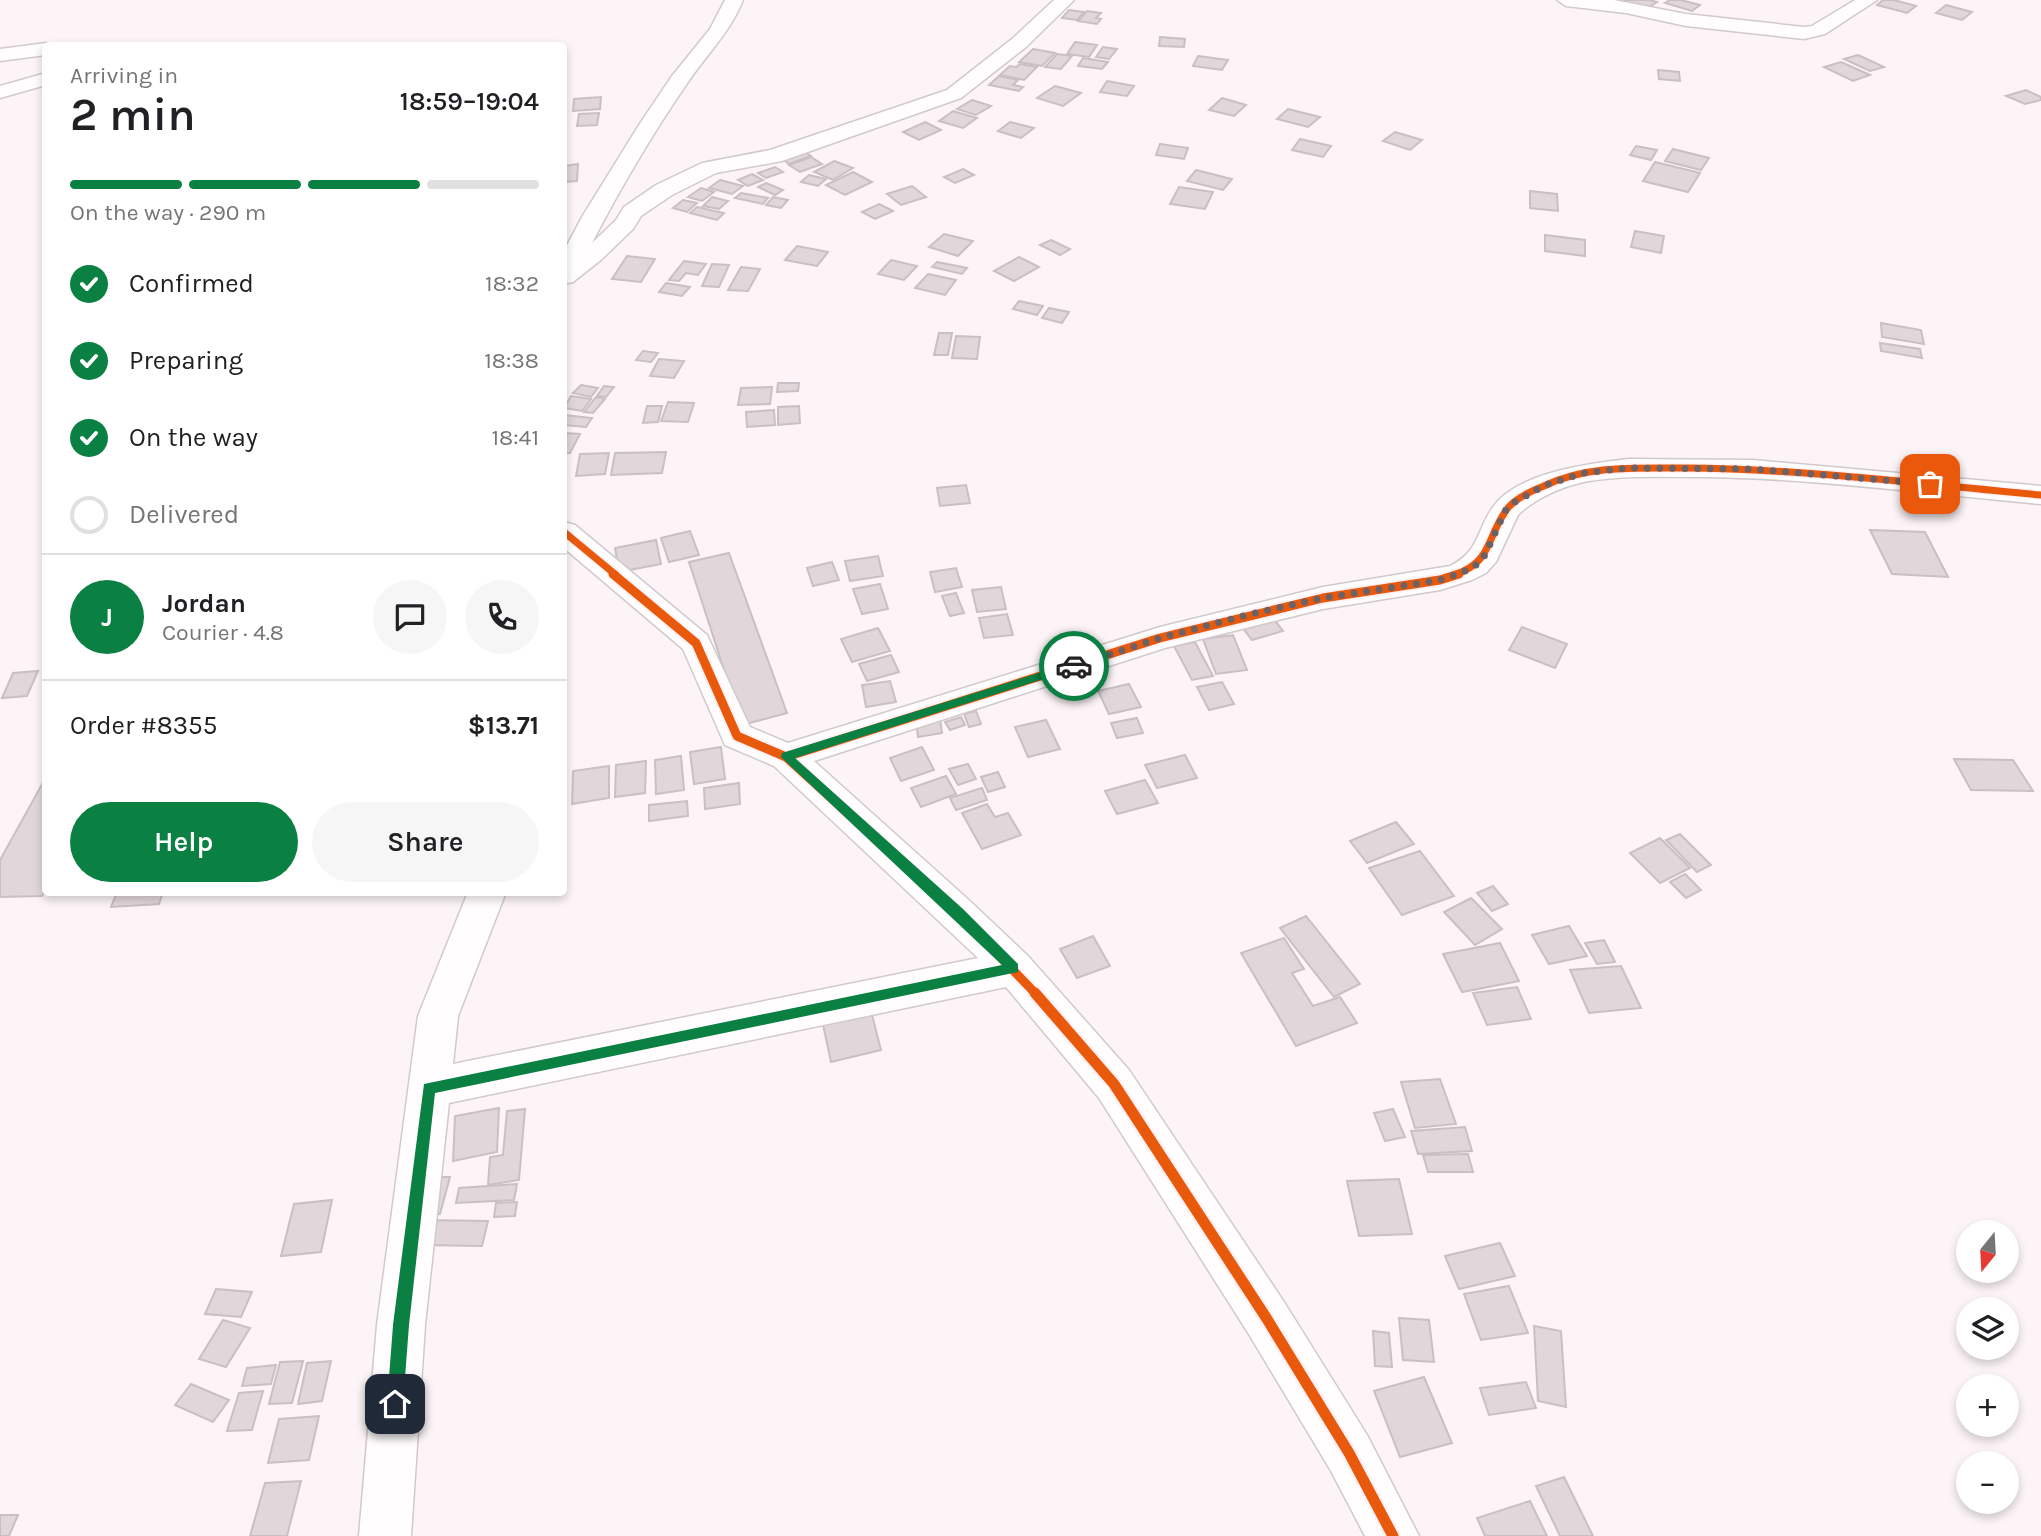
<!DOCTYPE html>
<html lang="en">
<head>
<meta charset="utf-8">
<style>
	body { margin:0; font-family:Karla,sans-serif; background:#f6f6f6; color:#202124; height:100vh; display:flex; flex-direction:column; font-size:26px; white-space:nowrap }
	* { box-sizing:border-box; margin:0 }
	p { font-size:23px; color:#757577 }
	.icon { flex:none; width:38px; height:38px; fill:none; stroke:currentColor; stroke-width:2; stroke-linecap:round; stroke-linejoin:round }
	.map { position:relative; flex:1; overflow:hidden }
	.sheet { position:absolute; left:42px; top:42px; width:525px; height:854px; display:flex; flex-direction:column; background:#fff; border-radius:7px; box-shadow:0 4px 10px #0003 }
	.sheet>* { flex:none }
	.needle { width:46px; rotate:198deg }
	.tools { position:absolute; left:1956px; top:1220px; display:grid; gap:14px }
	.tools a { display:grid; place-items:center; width:63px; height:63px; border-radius:50%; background:#fff; box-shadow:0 4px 10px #0003; font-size:35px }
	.pin { position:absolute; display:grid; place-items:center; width:60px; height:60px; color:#fff; margin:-30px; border-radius:14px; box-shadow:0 4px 10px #0006 }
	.courier { position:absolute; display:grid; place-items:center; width:70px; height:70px; margin:-35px; border:5px solid #0b8043; border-radius:50%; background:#fff; color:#222; box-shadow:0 2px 9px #0007 }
	.head em { font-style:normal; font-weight:600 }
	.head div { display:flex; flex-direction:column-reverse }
	.head { display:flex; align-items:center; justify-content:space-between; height:119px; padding:0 28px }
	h1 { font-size:46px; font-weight:600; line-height:52px }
	.bar { display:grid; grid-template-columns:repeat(4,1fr); gap:10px 7px; align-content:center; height:84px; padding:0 28px }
	.bar i { height:9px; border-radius:5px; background:#e0e0e0 }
	.bar .selected { background:#0b8043 }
	.bar p { grid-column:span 4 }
	.line { display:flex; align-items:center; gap:18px; padding:0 28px; border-top:2px solid #e0e0e0 }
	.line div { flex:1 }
	.round { display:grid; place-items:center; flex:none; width:74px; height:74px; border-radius:37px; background:#f6f6f6 }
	ol { padding:0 28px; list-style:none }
	li { display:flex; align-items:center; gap:21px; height:77px }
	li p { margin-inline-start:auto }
	li .icon { padding:7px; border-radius:50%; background:#0b8043; color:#fff; stroke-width:4 }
	li:last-child { color:#757577 }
	li i { width:38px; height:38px; border:4px solid #e0e0e0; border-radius:50% }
	.action { display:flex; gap:14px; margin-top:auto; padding:14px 28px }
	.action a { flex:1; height:80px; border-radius:42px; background:#0b8043; color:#fff; font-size:28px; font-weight:600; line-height:80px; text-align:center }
	.action a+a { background:#f6f6f6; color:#202124 }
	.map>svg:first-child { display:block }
</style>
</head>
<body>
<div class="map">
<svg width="2041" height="1536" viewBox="0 0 2041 1536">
	<rect width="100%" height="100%" fill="#fcf4f7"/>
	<!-- building -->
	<g fill="#e1d7db" stroke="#c9c0c3" stroke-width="2">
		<path d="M1626,0H1650L1657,2L1646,9L1623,2Z"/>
		<path d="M1670,0H1681L1700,5L1692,11L1665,3Z"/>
		<path d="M1883,0H1894L1916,6L1907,13L1877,5Z"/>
		<path d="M1946,5L1972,12L1962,20L1936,13Z"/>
		<path d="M1069,10L1084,12L1077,20L1062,18Z"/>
		<path d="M1087,11L1101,13L1096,18L1101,19L1097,24L1078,21Z"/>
		<path d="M1160,37L1185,39L1184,47L1159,46Z"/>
		<path d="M1075,42L1097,45L1089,57L1067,54Z"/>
		<path d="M1103,47L1117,49L1109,59L1096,57Z"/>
		<path d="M1033,49L1055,53L1042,66L1019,62Z"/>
		<path d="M1057,54L1072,56L1061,69L1045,67Z"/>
		<path d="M1858,55L1884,67L1870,71L1844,59Z"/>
		<path d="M1198,56L1228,60L1222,70L1193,66Z"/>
		<path d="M1083,58L1108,62L1102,69L1078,66Z"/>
		<path d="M1841,62L1870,75L1853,81L1824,67Z"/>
		<path d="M1020,64L1037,67L1024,80L1000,75L1010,66L1016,67Z"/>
		<path d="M1658,70L1679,72L1680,81L1659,79Z"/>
		<path d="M999,76L1018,80L1013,85L1023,87L1019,91L989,85Z"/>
		<path d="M1107,81L1134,86L1127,96L1100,92Z"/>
		<path d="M1055,86L1081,93L1063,106L1037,98Z"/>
		<path d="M2026,90L2041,97V100L2025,104L2006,96Z"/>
		<path d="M601,97L600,109L573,111L574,99Z"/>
		<path d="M1222,98L1246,105L1234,116L1209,110Z"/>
		<path d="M972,100L991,106L976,115L957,109Z"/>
		<path d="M1288,109L1320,117L1308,127L1277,119Z"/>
		<path d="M953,111L977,118L963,128L939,121Z"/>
		<path d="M599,113L597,125L577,126L579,114Z"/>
		<path d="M925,122L941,130L919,140L903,132Z"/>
		<path d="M1010,122L1034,128L1021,138L998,131Z"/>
		<path d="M1395,132L1422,140L1410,150L1383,141Z"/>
		<path d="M1300,139L1331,146L1323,157L1292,150Z"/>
		<path d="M1160,144L1188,148L1184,159L1156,155Z"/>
		<path d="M1636,146L1657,150L1651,160L1630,155Z"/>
		<path d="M1673,149L1709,158L1701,170L1665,161Z"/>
		<path d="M802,150L811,156L789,164L780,157Z"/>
		<path d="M811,157L822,164L800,172L789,165Z"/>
		<path d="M834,161L853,168L833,180L814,172Z"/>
		<path d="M1655,162L1700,173L1688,192L1643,181Z"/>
		<path d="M578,164L577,181L564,182V166Z"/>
		<path d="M775,167L783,172L766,178L758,173Z"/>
		<path d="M963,169L974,175L955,183L944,177Z"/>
		<path d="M1196,170L1232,179L1223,190L1187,181Z"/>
		<path d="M853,172L872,182L845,195L826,185Z"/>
		<path d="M752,174L763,180L748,186L738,180Z"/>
		<path d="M809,175L826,179L818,186L801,182Z"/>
		<path d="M720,180L743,186L732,194L709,188Z"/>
		<path d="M766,183L783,190L775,195L758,187Z"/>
		<path d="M912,186L926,197L901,205L887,194Z"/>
		<path d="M1179,187L1213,192L1205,209L1170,204Z"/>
		<path d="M701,188L714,192L702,201L688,197Z"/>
		<path d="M1530,191L1557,194L1558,211L1530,208Z"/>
		<path d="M741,193L768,198L763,204L735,198Z"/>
		<path d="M712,197L728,201L719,209L703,206Z"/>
		<path d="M773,197L788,200L781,208L766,205Z"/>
		<path d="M683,200L697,203L687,212L673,208Z"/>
		<path d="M879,204L893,211L875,219L862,212Z"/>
		<path d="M697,207L724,213L717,220L690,213Z"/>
		<path d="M1635,231L1664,236L1661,253L1631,247Z"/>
		<path d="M944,234L973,241L958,256L929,247Z"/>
		<path d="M1545,235L1585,240V256L1545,251Z"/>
		<path d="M1051,240L1070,249L1060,255L1040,245Z"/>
		<path d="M797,246L828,252L817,266L785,260Z"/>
		<path d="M627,256L655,259L641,282L612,279Z"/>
		<path d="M1019,257L1039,267L1014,281L994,271Z"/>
		<path d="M891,260L917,266L904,280L878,274Z"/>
		<path d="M684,261L706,264L698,275L686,273L679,281L669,280Z"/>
		<path d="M937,262L967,268L962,274L932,267Z"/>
		<path d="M712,264L729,265L719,287L702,286Z"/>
		<path d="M741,267L760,269L748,291L728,290Z"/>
		<path d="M928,274L956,280L945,295L915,288Z"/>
		<path d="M666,283L690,287L682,296L659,292Z"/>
		<path d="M1019,301L1043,306L1037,315L1013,309Z"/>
		<path d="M1049,308L1069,312L1062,323L1042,318Z"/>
		<path d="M1881,323L1921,330L1924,344L1882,337Z"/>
		<path d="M939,333H952L948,355H934Z"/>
		<path d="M956,336L980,337L977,359L952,358Z"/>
		<path d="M1880,343L1920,349L1922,358L1881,351Z"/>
		<path d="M643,351L658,353L651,362L636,360Z"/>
		<path d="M659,359L684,361L674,378L650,376Z"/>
		<path d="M778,383H799L798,391L777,392Z"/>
		<path d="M581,385L598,388L591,397L573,393Z"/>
		<path d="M604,386L614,387L606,397L597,396Z"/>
		<path d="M772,387L770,404L738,405L741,388Z"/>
		<path d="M571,396L591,399L582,411L564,408Z"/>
		<path d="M596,397L605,399L593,413L584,412Z"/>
		<path d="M668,402L694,403L688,422L661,421Z"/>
		<path d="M647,406H662L658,422L643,423Z"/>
		<path d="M799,406L800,423L778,425V407Z"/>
		<path d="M774,410L775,425L747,427L746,412Z"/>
		<path d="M564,415L592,418L586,427L564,425Z"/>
		<path d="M564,433L580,434L570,453H564Z"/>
		<path d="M666,452L662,473L611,475L615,453Z"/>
		<path d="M609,453L605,474L576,476L580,454Z"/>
		<path d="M966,485L970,503L940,506L937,488Z"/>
		<path d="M1870,530L1925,532L1948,577L1892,574Z"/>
		<path d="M690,531L699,555L669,562L661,538Z"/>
		<path d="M656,540L661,564L619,572L615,548Z"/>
		<path d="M729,553L787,713L742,725L689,562Z"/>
		<path d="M878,556L883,576L850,581L845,561Z"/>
		<path d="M832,562L839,580L813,586L807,568Z"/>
		<path d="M956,568L962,587L935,592L930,572Z"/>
		<path d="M880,584L888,609L862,614L853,589Z"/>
		<path d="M1001,587L1006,609L977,612L972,590Z"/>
		<path d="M956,593L964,613L950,616L942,596Z"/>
		<path d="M1007,614L1013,635L984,638L979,618Z"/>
		<path d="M1270,614L1283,631L1252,640L1239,623Z"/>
		<path d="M1522,627L1567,644L1555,668L1509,650Z"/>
		<path d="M878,628L890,651L852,662L841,639Z"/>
		<path d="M1233,635L1247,670L1216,674L1203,639Z"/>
		<path d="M1195,642L1213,676L1192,680L1174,646Z"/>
		<path d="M891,655L899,672L867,681L859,664Z"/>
		<path d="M38,671L27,696L2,698L13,673Z"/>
		<path d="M890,681L896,702L866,707L862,685Z"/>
		<path d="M1222,682L1234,704L1209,710L1197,687Z"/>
		<path d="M1129,684L1141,707L1109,714L1098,691Z"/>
		<path d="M976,711L981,724L969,727L964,714Z"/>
		<path d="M961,717L965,725L950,730L945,722Z"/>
		<path d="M1137,718L1143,733L1117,738L1111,723Z"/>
		<path d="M940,719L942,733L918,737L916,722Z"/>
		<path d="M1046,720L1060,749L1028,757L1015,727Z"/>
		<path d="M721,747L725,779L694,784L690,752Z"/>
		<path d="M922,747L934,770L901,781L890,758Z"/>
		<path d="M1185,755L1197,778L1157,788L1145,765Z"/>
		<path d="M681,756L684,790L656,794L655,760Z"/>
		<path d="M1954,759L2013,760L2033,791L1971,790Z"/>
		<path d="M646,761L645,793L615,797L616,765Z"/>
		<path d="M968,764L976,779L958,785L949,769Z"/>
		<path d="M609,766V798L572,804L573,771Z"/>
		<path d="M998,772L1005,787L988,792L981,777Z"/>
		<path d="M946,776L956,794L921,807L911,788Z"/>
		<path d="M46,777V889L42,896L0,897V860Z"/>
		<path d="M1145,780L1158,803L1117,814L1105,791Z"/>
		<path d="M739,783L740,804L705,809L704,788Z"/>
		<path d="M982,788L987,800L956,810L950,798Z"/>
		<path d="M687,801L688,816L649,821V805Z"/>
		<path d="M987,804L995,817L1008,813L1021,835L982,849L962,813Z"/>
		<path d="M1396,822L1414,844L1367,863L1350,841Z"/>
		<path d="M1680,834L1711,865L1697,872L1666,840Z"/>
		<path d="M1660,838L1690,868L1660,883L1630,853Z"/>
		<path d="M1420,851L1454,896L1402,915L1369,868Z"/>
		<path d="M1685,874L1701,890L1686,898L1670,882Z"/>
		<path d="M1493,886L1508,904L1492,911L1477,893Z"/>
		<path d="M117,892H163L159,904L111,907Z"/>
		<path d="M1471,898L1502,929L1475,945L1444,912Z"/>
		<path d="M1306,916L1360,984L1334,997L1280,928Z"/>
		<path d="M1569,926L1587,956L1549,964L1532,935Z"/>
		<path d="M1093,936L1110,966L1077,978L1060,949Z"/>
		<path d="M1284,938L1304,969L1292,973L1313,1006L1340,997L1357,1023L1296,1046L1241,953Z"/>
		<path d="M1604,940L1615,962L1597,964L1585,943Z"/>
		<path d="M1500,943L1519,981L1462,992L1443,954Z"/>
		<path d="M1621,966L1641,1008L1589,1013L1570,970Z"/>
		<path d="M1517,987L1531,1019L1487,1025L1473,993Z"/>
		<path d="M870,1007L881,1050L831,1062L822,1020Z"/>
		<path d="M1440,1079L1456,1124L1415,1128L1401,1082Z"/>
		<path d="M499,1108L497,1152L453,1161L455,1116Z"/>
		<path d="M525,1109L519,1180L488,1185L490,1157L503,1155L507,1111Z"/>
		<path d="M1393,1109L1405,1137L1385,1141L1374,1113Z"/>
		<path d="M1465,1127L1472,1151L1418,1154L1411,1131Z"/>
		<path d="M1468,1154L1473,1172H1428L1423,1155Z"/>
		<path d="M432,1177H450L440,1214H422Z"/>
		<path d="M1399,1179L1412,1234L1359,1236L1347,1181Z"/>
		<path d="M517,1184L514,1200L456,1203L459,1188Z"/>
		<path d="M332,1200L321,1252L281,1256L294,1204Z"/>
		<path d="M517,1202L515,1216L494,1217L496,1203Z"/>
		<path d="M425,1220L488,1221L482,1246L417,1245Z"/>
		<path d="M1500,1243L1515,1276L1459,1289L1445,1256Z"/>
		<path d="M1509,1286L1528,1333L1481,1340L1464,1294Z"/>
		<path d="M216,1289L252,1292L241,1317L205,1314Z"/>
		<path d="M1399,1318L1429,1320L1434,1362L1403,1360Z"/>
		<path d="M223,1320L250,1328L226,1367L199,1359Z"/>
		<path d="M1534,1326L1561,1331L1566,1407L1538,1401Z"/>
		<path d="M1373,1331L1389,1333L1392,1367L1375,1366Z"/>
		<path d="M303,1361L292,1403L269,1404L280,1362Z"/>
		<path d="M331,1361L322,1401L298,1404L307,1363Z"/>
		<path d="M276,1365L271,1384L242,1386L247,1368Z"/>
		<path d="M1424,1377L1452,1443L1400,1457L1374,1391Z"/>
		<path d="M1526,1382L1536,1408L1489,1415L1480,1388Z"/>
		<path d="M191,1384L229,1400L213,1422L175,1405Z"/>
		<path d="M263,1391L252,1430L227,1431L239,1393Z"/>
		<path d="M319,1416L309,1460L268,1463L279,1419Z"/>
		<path d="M1564,1477L1593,1536H1560L1536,1486Z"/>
		<path d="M301,1481L287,1536H250L265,1483Z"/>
		<path d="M1530,1501L1547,1536H1485L1477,1518Z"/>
		<path d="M0,1515H18L9,1536H0Z"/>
	</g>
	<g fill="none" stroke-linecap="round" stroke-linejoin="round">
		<defs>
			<g id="minor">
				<path d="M725,0H743C730,33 705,56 686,85C651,136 620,189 592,243L616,220L624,207L656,185L702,163L770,150L947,90L1012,39L1054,0H1074L1026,47L961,98L782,161L716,173L672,195L641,216L633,229L602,259L573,282L564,284V251L582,217L639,125L672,76L710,29Z"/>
				<path d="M1557,0H1614L1686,14L1804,27L1812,26L1855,0H1877L1825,34L1804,39L1686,26L1626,13L1566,6Z"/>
				<path d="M46,43L53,46H46V55L0,61V49Z"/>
				<path d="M46,73V85L0,98V86Z"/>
				<path d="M1628,459L1753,460L2041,486V504C1928,494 1814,478 1701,477C1664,477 1626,475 1589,481C1565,485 1535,498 1518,515L1496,562L1486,573L1472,580L1440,590L1323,609L1165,648L814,761L971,902L1028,956L1129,1070L1284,1302L1367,1435L1419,1536H1365L1331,1471L1250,1336L1099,1098L1006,987L449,1103L425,1325L411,1536H359L377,1325L418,1016L468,892H506L458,1016L453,1064L978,958L774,766L725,745L683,649L564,548V522L575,525L707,635L750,727L788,743L1160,627L1323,587L1450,566C1480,551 1476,531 1493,507C1518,472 1588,464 1628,459Z"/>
			</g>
		</defs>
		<!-- minor casing -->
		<use href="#minor" stroke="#d2c9cc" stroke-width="3"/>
		<!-- minor -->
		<use href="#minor" fill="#fffdfe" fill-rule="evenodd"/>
		<defs>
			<g id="cycleway-far2">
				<path d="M564,532L616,575"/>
				<path d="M1454,575C1491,563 1486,540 1505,512C1512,500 1531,491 1544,486C1588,465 1638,468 1685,468C1804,469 1923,484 2041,495"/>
			</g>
			<g id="cycleway-far1">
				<path d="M613,574L696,643L737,736L786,757L958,913L1037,995"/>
				<path d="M786,757L1160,638L1323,598L1440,580L1459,574"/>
			</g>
			<path id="cycleway" d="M1035,993L1114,1084L1267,1319L1349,1453L1393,1536"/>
		</defs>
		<!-- cycleway-far2 casing -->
		<use href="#cycleway-far2" stroke="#fff1f6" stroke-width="10"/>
		<!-- cycleway-far1 casing -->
		<use href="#cycleway-far1" stroke="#fff1f6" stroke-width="13"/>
		<!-- cycleway casing -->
		<use href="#cycleway" stroke="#fff1f6" stroke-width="16"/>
		<!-- cycleway-far2 -->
		<use href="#cycleway-far2" stroke="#e8590c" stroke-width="7"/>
		<!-- cycleway-far1 -->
		<use href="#cycleway-far1" stroke="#e8590c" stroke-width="9"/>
		<!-- cycleway -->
		<use href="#cycleway" stroke="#e8590c" stroke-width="11"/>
	</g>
	<!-- route -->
	<path fill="#0b8043" d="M1074,662L1079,666L1078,668L795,758L963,909L1018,964V972L435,1093L409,1325L403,1404L401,1410L395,1412L390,1410L387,1404L393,1325L424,1084L1002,965L781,757L782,753Z"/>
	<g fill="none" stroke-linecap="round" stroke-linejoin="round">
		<!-- done -->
		<path stroke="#6c6266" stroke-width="7" stroke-dasharray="0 12.6" d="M1074,666L1160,638L1251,614L1323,598L1440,580L1461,573L1475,566L1485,555L1505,511L1513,503L1545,485L1584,473L1628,468L1753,469L1930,484"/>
	</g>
</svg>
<div class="tools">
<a><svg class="needle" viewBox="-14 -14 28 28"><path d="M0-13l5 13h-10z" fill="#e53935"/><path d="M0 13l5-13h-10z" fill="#757577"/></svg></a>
<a><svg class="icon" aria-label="layers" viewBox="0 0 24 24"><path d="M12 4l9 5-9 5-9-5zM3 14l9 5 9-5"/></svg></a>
<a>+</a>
<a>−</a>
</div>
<div class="pin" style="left:1930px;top:484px;background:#ea580c"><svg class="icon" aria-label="bag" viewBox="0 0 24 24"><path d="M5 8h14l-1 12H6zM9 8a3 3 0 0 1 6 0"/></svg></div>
<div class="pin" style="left:395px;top:1404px;background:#1f2937"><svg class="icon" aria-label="home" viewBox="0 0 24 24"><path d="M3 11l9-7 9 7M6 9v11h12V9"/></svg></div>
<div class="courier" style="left:1074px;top:666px"><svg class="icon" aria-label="car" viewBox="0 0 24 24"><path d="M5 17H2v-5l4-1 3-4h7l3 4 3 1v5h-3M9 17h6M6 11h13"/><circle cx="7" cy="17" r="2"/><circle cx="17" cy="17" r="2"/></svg></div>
<section class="sheet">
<div class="head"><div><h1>2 min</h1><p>Arriving in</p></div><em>18:59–19:04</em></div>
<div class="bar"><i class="selected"></i><i class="selected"></i><i class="selected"></i><i></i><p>On the way · 290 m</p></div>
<ol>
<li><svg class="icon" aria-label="check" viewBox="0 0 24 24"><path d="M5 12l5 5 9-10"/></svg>Confirmed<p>18:32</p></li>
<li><svg class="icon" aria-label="check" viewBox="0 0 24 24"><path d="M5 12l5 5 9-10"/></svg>Preparing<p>18:38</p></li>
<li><svg class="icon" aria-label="check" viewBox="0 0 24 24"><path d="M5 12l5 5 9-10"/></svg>On the way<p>18:41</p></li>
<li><i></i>Delivered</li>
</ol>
<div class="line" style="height:126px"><b class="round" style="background:#0b8043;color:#fff">J</b><div><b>Jordan</b><p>Courier · 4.8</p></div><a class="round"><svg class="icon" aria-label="chat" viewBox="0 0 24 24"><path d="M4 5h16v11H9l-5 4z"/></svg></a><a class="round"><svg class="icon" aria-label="phone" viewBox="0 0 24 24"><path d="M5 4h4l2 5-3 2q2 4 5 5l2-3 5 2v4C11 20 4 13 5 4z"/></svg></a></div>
<div class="line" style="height:91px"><div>Order #8355</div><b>$13.71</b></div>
<div class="action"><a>Help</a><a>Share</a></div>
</section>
</div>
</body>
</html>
